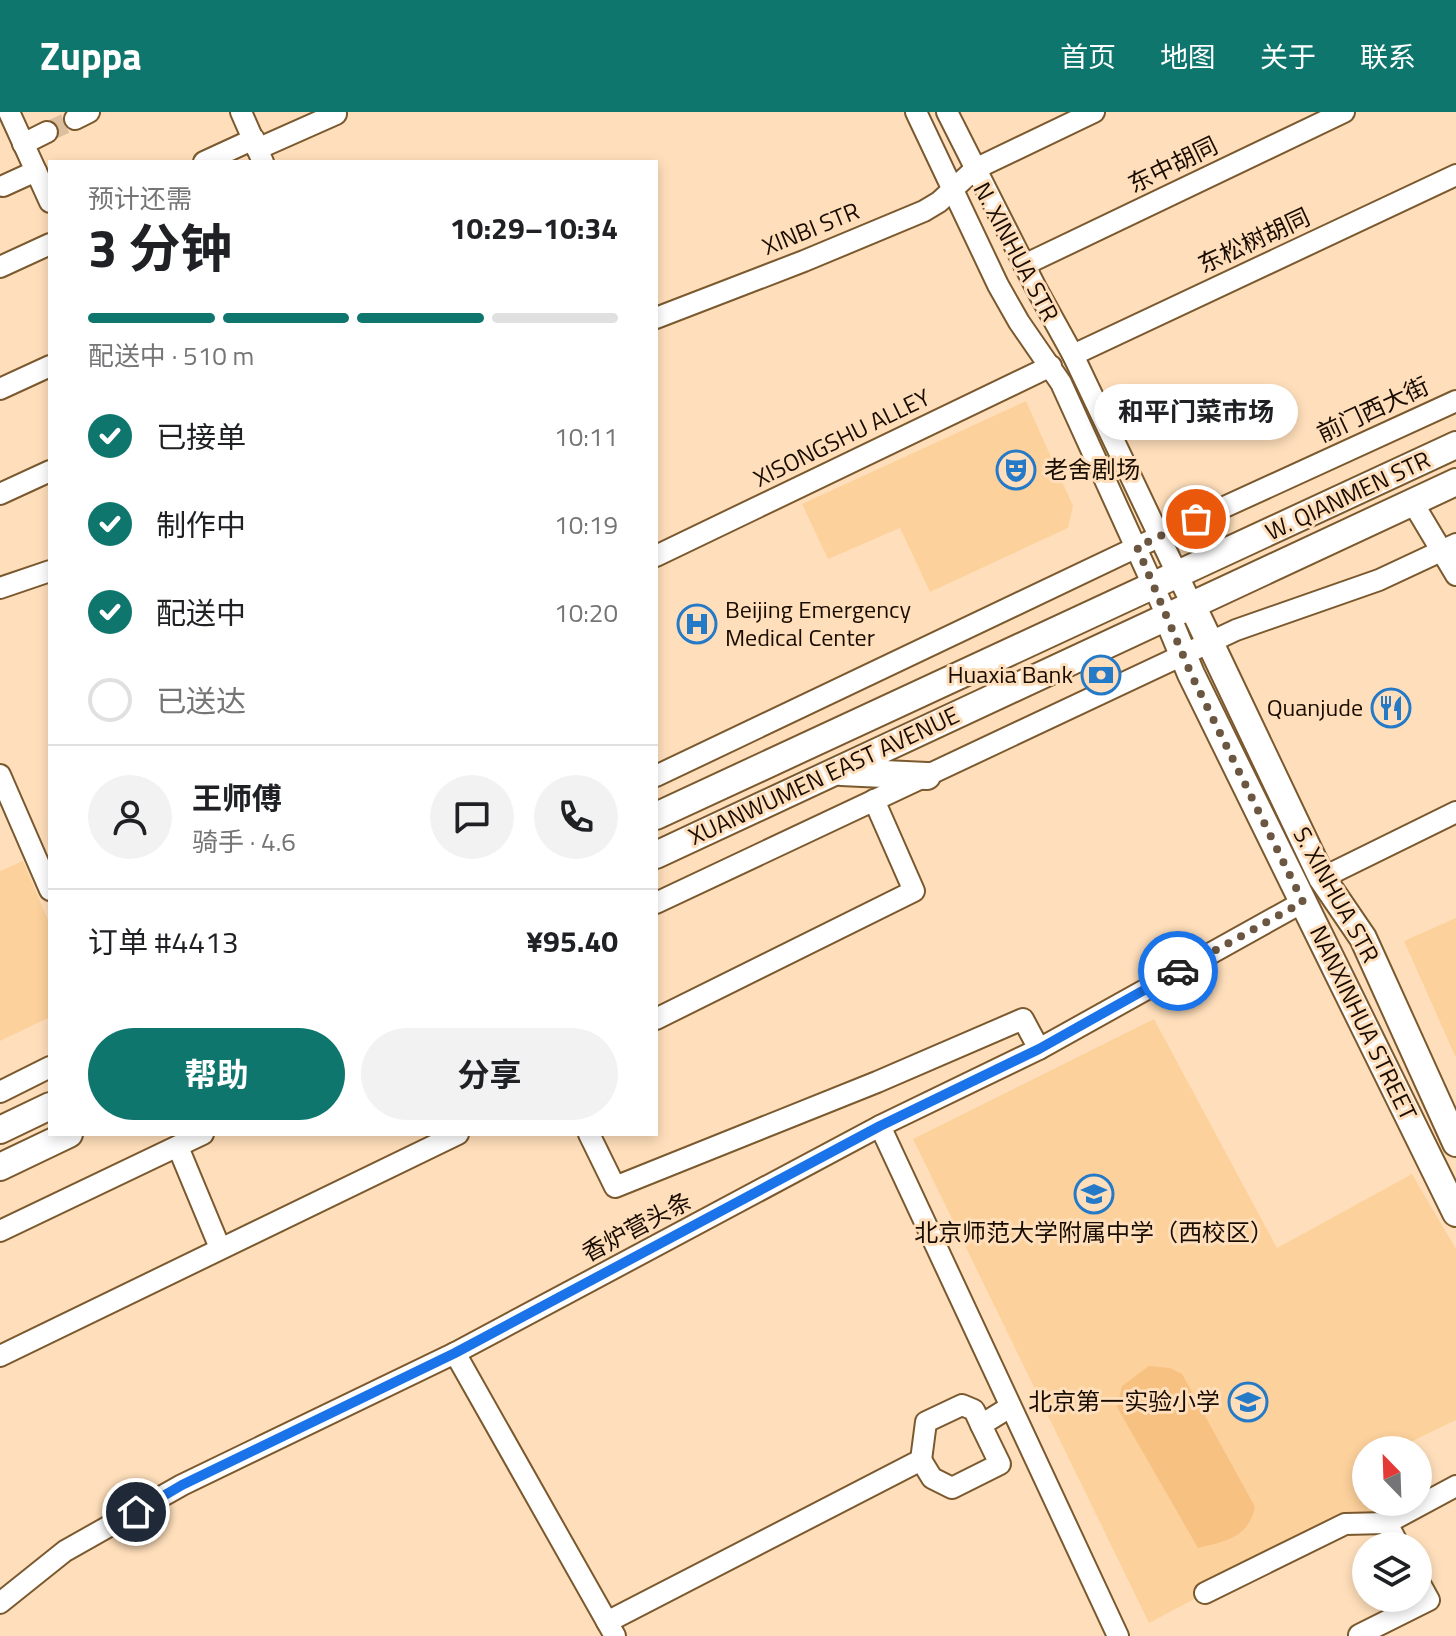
<!DOCTYPE html>
<html lang="zh">
<head>
<meta charset="utf-8">
<style>
	body { margin:0; font-family:"Titillium Web","Noto Sans SC",sans-serif; background:#f2f2f2; color:#202124; height:100vh; display:flex; flex-direction:column; font-size:30px; white-space:nowrap }
	* { box-sizing:border-box; margin:0 }
	p { font-size:26px; color:#757577 }
	.icon { flex:none; width:44px; height:44px; fill:none; stroke:currentColor; stroke-width:2; stroke-linecap:round; stroke-linejoin:round }
	.map { position:relative; flex:1; overflow:hidden }
	.drawer { position:absolute; left:48px; top:48px; width:610px; height:976px; display:flex; flex-direction:column; background:#fff; border-radius:0px; box-shadow:0 4px 12px #0003 }
	.drawer>* { flex:none }
	.needle { width:52px; rotate:337deg }
	.fabs { position:absolute; left:1352px; top:1324px; display:grid; gap:16px }
	.fabs a { display:grid; place-items:center; width:80px; height:80px; border-radius:50%; background:#fff; box-shadow:0 4px 12px #0003; font-size:40px }
	.pin { position:absolute; display:grid; place-items:center; width:68px; height:68px; color:#fff; margin:-34px; border:4px solid #fff; border-radius:50%; box-shadow:0 2px 8px #0007 }
	.courier { position:absolute; display:grid; place-items:center; width:80px; height:80px; margin:-40px; border:6px solid #1a73e8; border-radius:50%; background:#fff; color:#222; box-shadow:0 2px 10px #0007 }
	.bubble { position:absolute; height:56px; border-radius:28px; background:#fff; box-shadow:0 4px 12px #0003; font-size:26px; font-weight:700; line-height:56px; text-align:center }
	.head em { font-style:normal; font-weight:700 }
	.head div { display:flex; flex-direction:column-reverse }
	.head { display:flex; align-items:center; justify-content:space-between; height:136px; padding:0 40px }
	h1 { font-size:52px; font-weight:700; line-height:60px }
	.bar { display:grid; grid-template-columns:repeat(4,1fr); gap:12px 8px; align-content:center; height:96px; padding:0 40px }
	.bar i { height:10px; border-radius:6px; background:#e0e0e0 }
	.bar .current { background:#0f766e }
	.bar p { grid-column:span 4 }
	.line { display:flex; align-items:center; gap:20px; padding:0 40px; border-top:2px solid #e0e0e0 }
	.line div { flex:1 }
	.round { display:grid; place-items:center; flex:none; width:84px; height:84px; border-radius:42px; background:#f2f2f2 }
	ol { padding:0 40px; list-style:none }
	li { display:flex; align-items:center; gap:24px; height:88px }
	li p { margin-inline-start:auto }
	li .icon { padding:8px; border-radius:50%; background:#0f766e; color:#fff; stroke-width:4 }
	li:last-child { color:#757577 }
	li i { width:44px; height:44px; border:4px solid #e0e0e0; border-radius:50% }
	.cta { display:flex; gap:16px; margin-top:auto; padding:16px 40px }
	.cta a { flex:1; height:92px; border-radius:48px; background:#0f766e; color:#fff; font-size:32px; font-weight:700; line-height:92px; text-align:center }
	.cta a+a { background:#f2f2f2; color:#202124 }
	header { display:flex; align-items:center; gap:48px; box-sizing:border-box; height:112px; padding:0 40px; background:#0f766e; color:#fff }
	header strong { font-size:38px }
	nav { display:flex; gap:44px; margin-inline-start:auto; font-size:28px }
	.map>svg:first-child { display:block }
</style>
</head>
<body>
<header>
<strong>Zuppa</strong>
<nav><a>首页</a><a>地图</a><a>关于</a><a>联系</a></nav>
</header>
<div class="map">
<svg width="1456" height="1524" viewBox="0 0 1456 1524">
	<rect width="100%" height="100%" fill="#ffdfbb"/>
	<!-- built -->
	<g fill="#fdd19c">
		<path d="M1026,289L1073,394L1068,416L930,480L900,416L828,447L802,392Z"/>
		<path d="M23,749L50,813V905L0,929V759Z"/>
		<path d="M1456,806V946L1404,829Z"/>
		<path d="M1154,907L1277,1136L1412,1062L1456,1137V1308L1394,1338H1366V1390H1397L1399,1395L1380,1406L1351,1404L1149,1511L913,1027Z"/>
	</g>
	<!-- green -->
	<path fill="#f6c181" d="M1149,1254L1170,1256L1182,1262L1255,1395C1248,1426 1226,1429 1198,1436L1117,1295L1122,1274Z"/>
	<g fill="none" stroke-linecap="round" stroke-linejoin="round">
		<!-- minor-tunnel -->
		<path stroke="#dcbf9f" stroke-width="20" stroke-dasharray="20 10" stroke-linecap="butt" d="M47,20L75,7"/>
		<defs>
			<g id="minor">
				<path d="M9,0L50,90"/>
				<path d="M241,0L263,50"/>
				<path d="M916,0L998,173L1019,210L1061,271L1167,504"/>
				<path d="M947,0L1036,176L1073,243L1192,493"/>
				<path d="M75,7L89,0"/>
				<path d="M23,32L47,20"/>
				<path d="M257,37L336,2"/>
				<path d="M204,50L254,27"/>
				<path d="M3,74L36,59"/>
				<path d="M1024,153L1344,0"/>
				<path d="M0,155L50,132"/>
				<path d="M656,206L804,149L924,99L939,90L975,57L1094,0"/>
				<path d="M1073,243L1456,63"/>
				<path d="M0,277L50,254"/>
				<path d="M0,382L50,359"/>
				<path d="M1413,391L1456,463"/>
				<path d="M656,444L1051,254"/>
				<path d="M0,476L50,459"/>
				<path d="M0,663L50,778"/>
				<path d="M656,664L1137,435L1456,289"/>
				<path d="M1322,766L1456,700"/>
				<path d="M656,791L1236,518L1379,468L1456,432"/>
				<path d="M656,907L914,779L874,688"/>
				<path d="M0,980L50,955"/>
				<path d="M880,1014L1118,1524"/>
				<path d="M589,1022L615,1075L877,970L1023,907L1039,937"/>
				<path d="M178,1035L220,1136"/>
				<path d="M0,1119L203,1022"/>
				<path d="M455,1241L615,1524"/>
				<path d="M0,1244L458,1022"/>
				<path d="M921,1348L932,1366L952,1376L1000,1352L981,1313"/>
				<path d="M1387,1411L1456,1374"/>
				<path d="M1205,1481L1345,1412L1387,1411L1399,1434"/>
				<path d="M0,1491L65,1439L182,1373L455,1241L880,1014L1039,937L1303,790"/>
				<path d="M607,1510L921,1348L926,1310L962,1293L974,1298L981,1313L1010,1295"/>
				<path d="M1359,1523L1429,1488L1418,1468"/>
			</g>
			<g id="major">
				<path d="M1192,493L1322,766L1363,826L1456,1031"/>
				<path d="M1167,504L1191,562L1456,1101"/>
				<path d="M841,660L927,664"/>
				<path d="M656,704L1456,333"/>
				<path d="M656,743L1456,370"/>
				<path d="M0,1018L50,994"/>
				<path d="M0,1055L69,1022"/>
			</g>
		</defs>
		<!-- minor casing -->
		<use href="#minor" stroke="#7b592e" stroke-width="24"/>
		<!-- major casing -->
		<use href="#major" stroke="#7b592e" stroke-width="30"/>
		<!-- minor -->
		<use href="#minor" stroke="#fff" stroke-width="20"/>
		<!-- major -->
		<use href="#major" stroke="#fff" stroke-width="26"/>
	</g>
	<g fill="none" stroke-linecap="round" stroke-linejoin="round">
		<!-- done -->
		<path stroke="#6a5641" stroke-width="8" stroke-dasharray="0 14.4" d="M1178,859L1303,790L1191,562L1137,435L1196,407"/>
		<!-- route -->
		<path stroke="#1a73e8" stroke-width="10" d="M136,1400L182,1373L455,1241L880,1014L1039,937L1178,859"/>
	</g>
	<!-- icons -->
	<defs>
		<symbol id="theatre-ring" viewBox="-11 -11 22 22"><circle r="9.5" fill="#ffdfbb" stroke="#257ac8" stroke-width="1.5"/><path d="M-5-5.5Q0-4 5-5.5V0Q5 5 0 6Q-5 5-5 0ZM-3.3-2.5H-1v1.5H-3.3ZM1-2.5H3.3v1.5H1ZM-2.8 1Q0 5.5 2.8 1Z" fill="#257ac8"/></symbol>
		<symbol id="hospital-ring" viewBox="-11 -11 22 22"><circle r="9.5" fill="#ffdfbb" stroke="#257ac8" stroke-width="1.5"/><path d="M-5-5h3v3.5h4V-5h3V5h-3V1.5h-4V5h-3Z" fill="#257ac8"/></symbol>
		<symbol id="bank-ring" viewBox="-11 -11 22 22"><circle r="9.5" fill="#ffdfbb" stroke="#257ac8" stroke-width="1.5"/><path d="M-6-4H6V4H-6ZM0-2.3a2.3 2.3 0 1 0 0 4.6a2.3 2.3 0 1 0 0-4.6Z" fill="#257ac8"/></symbol>
		<symbol id="restaurant-ring" viewBox="-11 -11 22 22"><circle r="9.5" fill="#ffdfbb" stroke="#257ac8" stroke-width="1.5"/><path d="M-5-6h1v4h1v-4h1v4h1v-4h1v5L-1.5 .5V6h-2V.5L-5-1ZM5-6V6H3V1.5H1.5Q1.5-4 5-6Z" fill="#257ac8"/></symbol>
		<symbol id="school-ring" viewBox="-11 -11 22 22"><circle r="9.5" fill="#ffdfbb" stroke="#257ac8" stroke-width="1.5"/><path d="M0-5L7-2L0 1L-7-2ZM-4 1L0 2.5L4 1V4Q0 6-4 4Z" fill="#257ac8"/></symbol>
	</defs>
	<g fill-rule="evenodd">
		<use href="#theatre-ring" x="994" y="336" width="44" height="44"/>
		<use href="#hospital-ring" x="675" y="490" width="44" height="44"/>
		<use href="#bank-ring" x="1079" y="541" width="44" height="44"/>
		<use href="#restaurant-ring" x="1369" y="574" width="44" height="44"/>
		<use href="#school-ring" x="1072" y="1060" width="44" height="44"/>
		<use href="#school-ring" x="1226" y="1268" width="44" height="44"/>
	</g>
	<g text-anchor="middle" stroke-width="6" stroke-linejoin="round" paint-order="stroke">
		<!-- street labels -->
		<g font-size="24" fill="#190c00" stroke="#ffdfbb">
			<text transform="translate(1173 53) rotate(-26)" y="8">东中胡同</text>
			<text transform="translate(811 117) rotate(-22)" y="8">XINBI STR</text>
			<text transform="translate(1254 129) rotate(-25)" y="8">东松树胡同</text>
			<text transform="translate(1016 140) rotate(62)" y="8">N. XINHUA STR</text>
			<text transform="translate(1373 298) rotate(-25)" y="8">前门西大街</text>
			<text transform="translate(842 326) rotate(-26)" y="8">XISONGSHU ALLEY</text>
			<text transform="translate(1348 384) rotate(-25)" y="8">W. QIANMEN STR</text>
			<text transform="translate(824 664) rotate(-25)" y="8">XUANWUMEN EAST AVENUE</text>
			<text transform="translate(1336 783) rotate(61)" y="8">S. XINHUA STR</text>
			<text transform="translate(1363 911) rotate(64)" y="8">NANXINHUA STREET</text>
			<text transform="translate(637 1115) rotate(-28)" y="8">香炉营头条</text>
		</g>
		<!-- poi labels -->
		<g font-size="24" fill="#190c00" stroke="#ffdfbb" text-anchor="end">
			<text x="1044" y="366" text-anchor="start">老舍剧场</text>
			<text x="725" y="506" text-anchor="start">Beijing Emergency<tspan x="725" dy="28">Medical Center</tspan></text>
			<text x="1073" y="571">Huaxia Bank</text>
			<text x="1363" y="604">Quanjude</text>
			<text x="1094" y="1129" text-anchor="middle">北京师范大学附属中学（西校区）</text>
			<text x="1220" y="1298">北京第一实验小学</text>
		</g>
	</g>
</svg>
<div class="fabs">
<a><svg class="needle" viewBox="-14 -14 28 28"><path d="M0-13l5 13h-10z" fill="#e53935"/><path d="M0 13l5-13h-10z" fill="#757577"/></svg></a>
<a><svg class="icon" aria-label="layers" viewBox="0 0 24 24"><path d="M12 4l9 5-9 5-9-5zM3 14l9 5 9-5"/></svg></a>
</div>
<div class="pin" style="left:1196px;top:407px;background:#ea580c"><svg class="icon" aria-label="bag" viewBox="0 0 24 24"><path d="M5 8h14l-1 12H6zM9 8a3 3 0 0 1 6 0"/></svg></div>
<div class="pin" style="left:136px;top:1400px;background:#1f2937"><svg class="icon" aria-label="home" viewBox="0 0 24 24"><path d="M3 11l9-7 9 7M6 9v11h12V9"/></svg></div>
<div class="courier" style="left:1178px;top:859px"><svg class="icon" aria-label="car" viewBox="0 0 24 24"><path d="M5 17H2v-5l4-1 3-4h7l3 4 3 1v5h-3M9 17h6M6 11h13"/><circle cx="7" cy="17" r="2"/><circle cx="17" cy="17" r="2"/></svg></div>
<div class="bubble" style="left:1094px;top:272px;width:204px">和平门菜市场</div>
<section class="drawer">
<div class="head"><div><h1>3 分钟</h1><p>预计还需</p></div><em>10:29–10:34</em></div>
<div class="bar"><i class="current"></i><i class="current"></i><i class="current"></i><i></i><p>配送中 · 510 m</p></div>
<ol>
<li><svg class="icon" aria-label="check" viewBox="0 0 24 24"><path d="M5 12l5 5 9-10"/></svg>已接单<p>10:11</p></li>
<li><svg class="icon" aria-label="check" viewBox="0 0 24 24"><path d="M5 12l5 5 9-10"/></svg>制作中<p>10:19</p></li>
<li><svg class="icon" aria-label="check" viewBox="0 0 24 24"><path d="M5 12l5 5 9-10"/></svg>配送中<p>10:20</p></li>
<li><i></i>已送达</li>
</ol>
<div class="line" style="height:144px"><a class="round"><svg class="icon" aria-label="person" viewBox="0 0 24 24"><circle cx="12" cy="8" r="4"/><path d="M4 21q1-7 8-7t8 7"/></svg></a><div><b>王师傅</b><p>骑手 · 4.6</p></div><a class="round"><svg class="icon" aria-label="chat" viewBox="0 0 24 24"><path d="M4 5h16v11H9l-5 4z"/></svg></a><a class="round"><svg class="icon" aria-label="phone" viewBox="0 0 24 24"><path d="M5 4h4l2 5-3 2q2 4 5 5l2-3 5 2v4C11 20 4 13 5 4z"/></svg></a></div>
<div class="line" style="height:104px"><div>订单 #4413</div><b>¥95.40</b></div>
<div class="cta"><a>帮助</a><a>分享</a></div>
</section>
</div>
</body>
</html>
